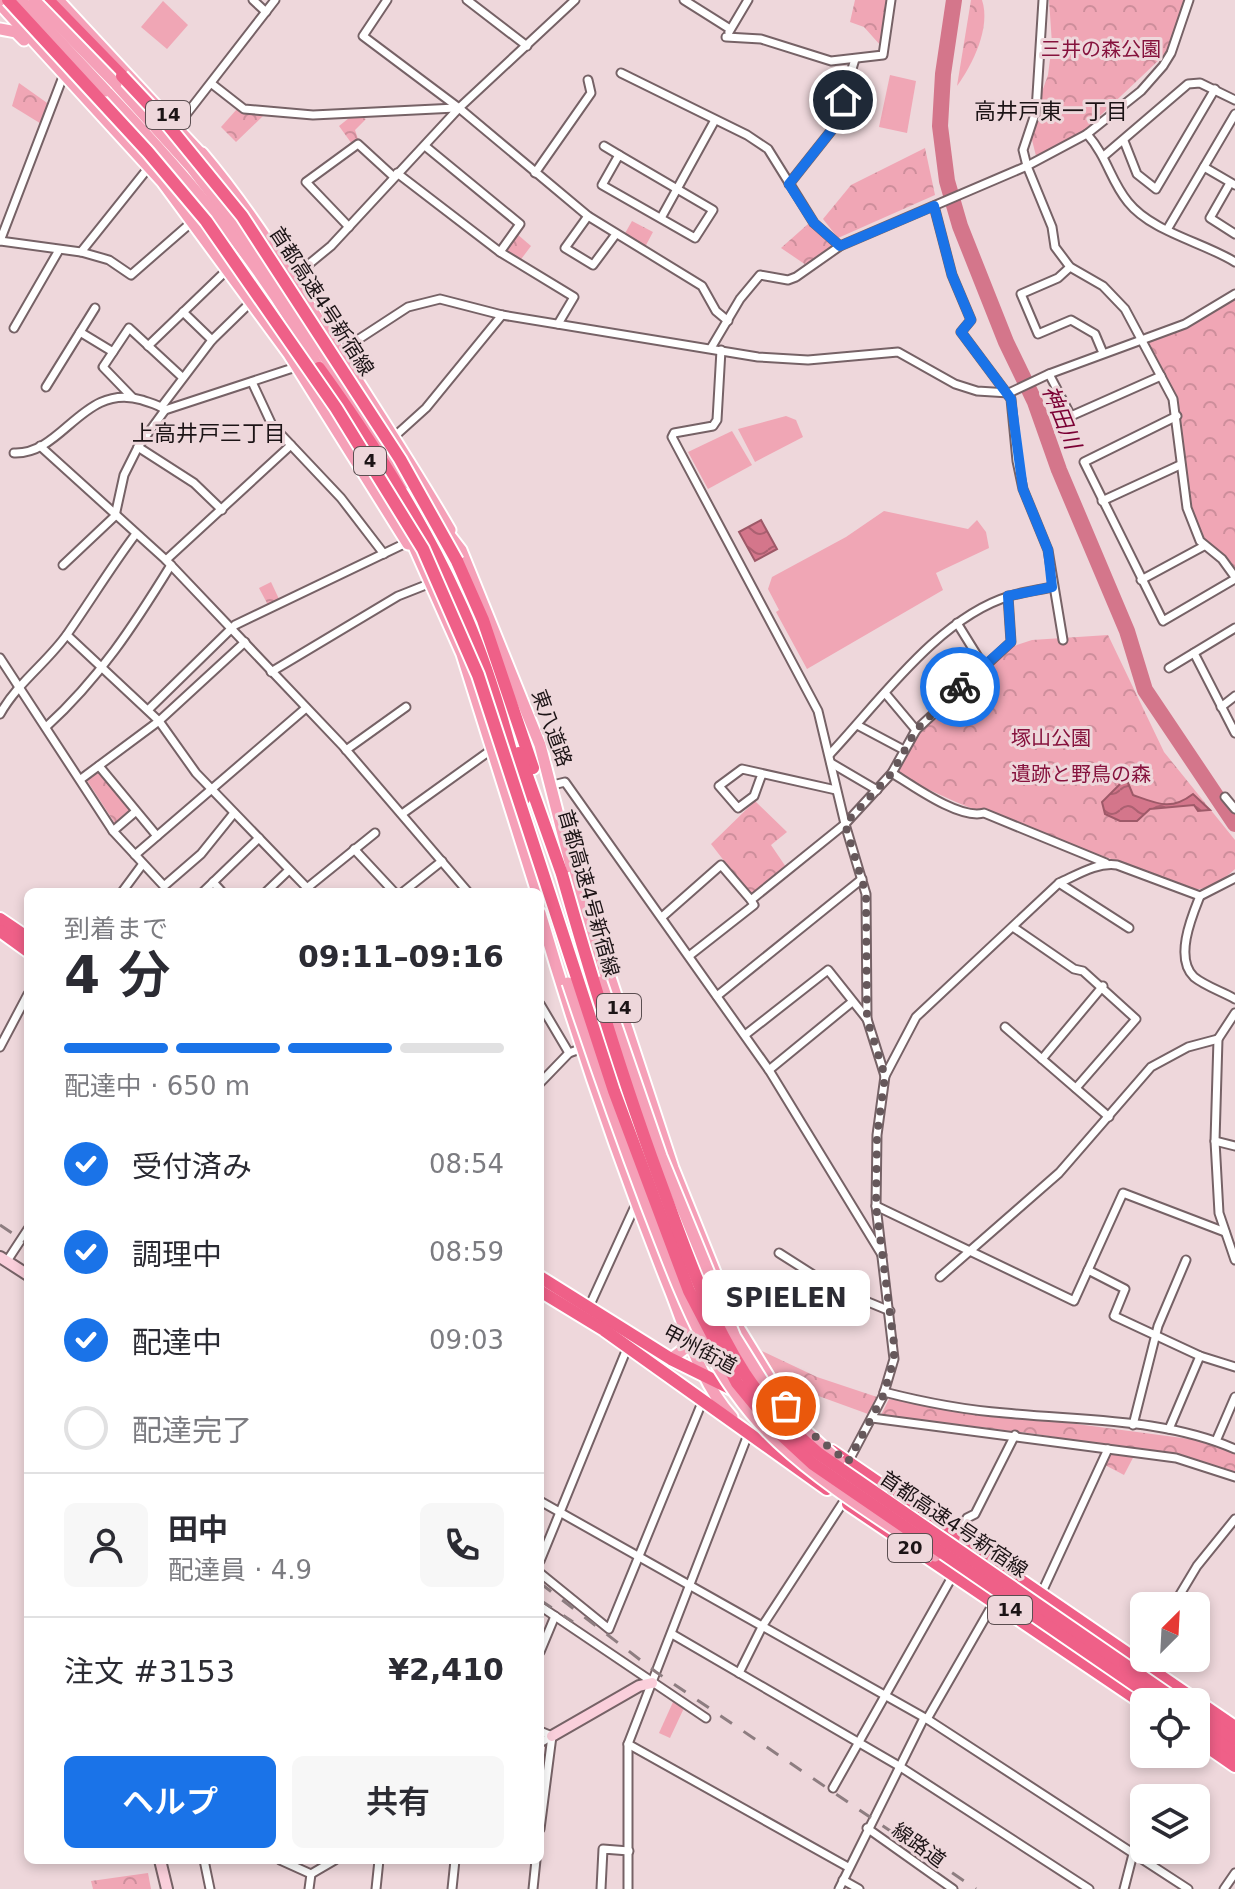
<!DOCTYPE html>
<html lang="ja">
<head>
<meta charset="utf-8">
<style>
	body { margin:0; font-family:"DejaVu Sans","Noto Sans JP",sans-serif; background:#f7f7f7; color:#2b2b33; height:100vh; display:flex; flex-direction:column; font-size:30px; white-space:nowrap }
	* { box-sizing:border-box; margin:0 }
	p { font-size:26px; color:#7c7c81 }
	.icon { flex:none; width:44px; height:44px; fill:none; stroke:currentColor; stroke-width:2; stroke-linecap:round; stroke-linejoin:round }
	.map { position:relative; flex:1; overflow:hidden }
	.details { position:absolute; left:24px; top:888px; width:520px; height:976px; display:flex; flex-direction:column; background:#fff; border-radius:12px; box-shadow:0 4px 12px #0003 }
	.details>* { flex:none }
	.needle { width:52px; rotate:24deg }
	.tools { position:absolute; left:1130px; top:1592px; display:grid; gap:16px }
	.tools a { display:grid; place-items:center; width:80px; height:80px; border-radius:12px; background:#fff; box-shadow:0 4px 12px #0003; font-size:40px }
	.pin { position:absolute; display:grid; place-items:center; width:68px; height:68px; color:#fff; margin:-34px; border:4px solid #fff; border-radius:50%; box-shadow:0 2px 8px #0007 }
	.courier { position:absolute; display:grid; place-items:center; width:80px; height:80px; margin:-40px; border:6px solid #1a73e8; border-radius:50%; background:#fff; color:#222; box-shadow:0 2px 10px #0007 }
	.bubble { position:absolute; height:56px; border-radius:12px; background:#fff; box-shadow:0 4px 12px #0003; font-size:26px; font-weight:600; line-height:56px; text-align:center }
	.headline em { font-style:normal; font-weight:600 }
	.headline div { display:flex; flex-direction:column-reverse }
	.headline { display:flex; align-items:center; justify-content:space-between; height:136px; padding:0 40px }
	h1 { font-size:52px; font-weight:600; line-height:60px }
	.bar { display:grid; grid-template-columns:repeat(4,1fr); gap:12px 8px; align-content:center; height:96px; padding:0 40px }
	.bar i { height:10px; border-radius:6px; background:#e1e1e2 }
	.bar .current { background:#1a73e8 }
	.bar p { grid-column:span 4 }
	.line { display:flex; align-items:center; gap:20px; padding:0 40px; border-top:2px solid #e1e1e2 }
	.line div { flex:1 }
	.round { display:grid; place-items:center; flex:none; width:84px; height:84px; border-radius:12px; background:#f7f7f7 }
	ol { padding:0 40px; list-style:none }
	li { display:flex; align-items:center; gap:24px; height:88px }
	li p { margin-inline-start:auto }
	li .icon { padding:8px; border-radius:50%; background:#1a73e8; color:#fff; stroke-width:4 }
	li:last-child { color:#7c7c81 }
	li i { width:44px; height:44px; border:4px solid #e1e1e2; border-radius:50% }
	.primary-button { display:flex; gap:16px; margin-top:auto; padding:16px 40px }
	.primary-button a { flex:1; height:92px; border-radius:12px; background:#1a73e8; color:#fff; font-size:32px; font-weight:600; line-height:92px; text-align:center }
	.primary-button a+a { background:#f7f7f7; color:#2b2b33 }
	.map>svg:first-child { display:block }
</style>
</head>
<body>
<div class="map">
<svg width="1235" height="1889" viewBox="0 0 1235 1889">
	<defs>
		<pattern id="forest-crowns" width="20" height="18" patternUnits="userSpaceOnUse" patternTransform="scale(2)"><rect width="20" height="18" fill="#f0a6b5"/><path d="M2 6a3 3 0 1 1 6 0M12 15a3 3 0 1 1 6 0" fill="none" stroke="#cd8e9b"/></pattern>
		<pattern id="water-waves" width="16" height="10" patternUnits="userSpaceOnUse" patternTransform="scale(2)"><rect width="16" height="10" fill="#d4768b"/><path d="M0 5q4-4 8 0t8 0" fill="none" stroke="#ab6071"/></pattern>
	</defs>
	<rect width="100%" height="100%" fill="#eed7db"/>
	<!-- green -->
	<g fill="#f0a6b5">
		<path d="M163,1L188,25L167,49L141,27Z"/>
		<path d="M890,75L916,81L907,133L879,127Z"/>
		<path d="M786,416L796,420L803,437L755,462L738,429Z"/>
		<path d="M732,431L752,465L708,489L688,452Z"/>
		<path d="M884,511L968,529L977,520L986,532L989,548L936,573L943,590L807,669L776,612L779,610L768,589L772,577L846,537Z"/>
		<path d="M673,1702L684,1708L670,1738L659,1733Z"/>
	</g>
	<!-- forest -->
	<g fill="url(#forest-crowns)">
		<path d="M855,0H888L881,46L864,27L850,22Z"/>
		<path d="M971,0H982C991,27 973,64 957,86Z"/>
		<path d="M1049,0H1184L1169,49L1160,59L1083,132L1037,160L1029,128L1048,75L1052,44Z"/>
		<path d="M19,83L50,105L43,125L12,106Z"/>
		<path d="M237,109L264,115L236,142L221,127Z"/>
		<path d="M354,114L366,119L355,130L358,139L352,144L339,126Z"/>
		<path d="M925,148L935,195L838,238L823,219L851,185Z"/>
		<path d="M632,221L653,232L645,247L624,235Z"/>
		<path d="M808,224L837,247L809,267L781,248Z"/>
		<path d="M517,234L531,246L519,262L507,253L506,247Z"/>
		<path d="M1235,294V568L1203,539L1190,507L1177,416L1141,339L1186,324Z"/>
		<path d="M1073,419L1081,433L1062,442L1056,426Z"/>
		<path d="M271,582L279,599L268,605L259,588Z"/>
		<path d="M1108,635L1164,752L1235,840V869C1223,880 1208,891 1192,889C1168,887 1145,871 1123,863C1044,836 968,812 894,772L918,732L1008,648L1032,640Z"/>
		<path d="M97,770L129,808L128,814L116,825L86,779Z"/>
		<path d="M755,801L787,832L771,845L786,867L752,897L711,844Z"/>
		<path d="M762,1351L817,1377L877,1397L868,1414L780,1382Z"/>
		<path d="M889,1399L1205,1441L1235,1453V1474L1200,1461L1036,1434L881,1415Z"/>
		<path d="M1109,1451L1135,1454L1124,1475L1103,1464Z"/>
		<path d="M148,1873L151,1889H93L91,1881Z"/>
	</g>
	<!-- water -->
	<g fill="url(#water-waves)" stroke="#9d5968" stroke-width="2">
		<path d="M761,520L777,549L755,561L739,532Z"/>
		<path d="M1126,778L1133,795C1158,804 1171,811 1193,794L1210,810L1198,811L1194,805L1150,809L1137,821H1120L1105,814L1102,802Z"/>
	</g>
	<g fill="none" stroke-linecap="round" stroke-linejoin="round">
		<!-- river -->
		<path stroke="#d4768b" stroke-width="16" d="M954,0L943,74L940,126L947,181L960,226L1006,342L1035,402L1059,470L1127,631L1145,690L1235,824"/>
		<defs>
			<g id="street">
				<path d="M253,0L266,12"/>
				<path d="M387,0L363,36L459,108L588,216L702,286L716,311L728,321"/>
				<path d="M467,0L527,46"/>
				<path d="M684,0L730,29"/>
				<path d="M1043,0L1036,111L1023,150L1027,166L1052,227L1055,247L1070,267L1103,286L1125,309L1173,399L1187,508L1200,541L1222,559L1235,577"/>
				<path d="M729,32L748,0"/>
				<path d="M726,37L761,39L831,61L883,55L891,0"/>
				<path d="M621,73L747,135L768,149L814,223L840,246"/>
				<path d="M212,84L244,109L313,115L456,108"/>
				<path d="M178,125L275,0"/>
				<path d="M1087,134C1108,158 1110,180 1128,202C1152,232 1203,242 1235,262"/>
				<path d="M1124,141L1137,174L1156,189L1215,89"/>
				<path d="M425,146L520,224L500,252"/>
				<path d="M604,146L619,155"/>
				<path d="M619,155L713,210L695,238L602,185Z"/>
				<path d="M1105,155L1188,84L1200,83L1235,100"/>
				<path d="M1204,167L1235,185"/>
				<path d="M397,173L500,252L574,297L558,324"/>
				<path d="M535,173L591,93L588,80"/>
				<path d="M1230,183L1210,218L1235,234"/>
				<path d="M789,184L835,126L855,59"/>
				<path d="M934,206L952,275L971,320L961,332L1011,399L1017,461L1023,489L1048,550L1063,640"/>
				<path d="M588,216L565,248L593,265L616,234"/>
				<path d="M661,218L715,120"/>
				<path d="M349,227L306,182L358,144L394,177"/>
				<path d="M1168,228L1235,114"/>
				<path d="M0,241L81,252L149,167"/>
				<path d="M0,241L64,74"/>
				<path d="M81,252L109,260L131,275L193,221"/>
				<path d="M1070,267L1058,278L1021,294L1038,334L1071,320L1095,334L1103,353"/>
				<path d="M292,278L331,246L459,108L575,0"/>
				<path d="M183,312L212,340"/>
				<path d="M14,328L59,250"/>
				<path d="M80,332L113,352"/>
				<path d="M148,346L228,269"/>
				<path d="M711,348L740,299L760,275L788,280L796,277L840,246L1027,166L1087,134L1141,91L1163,66L1171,53L1189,0"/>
				<path d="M721,350L717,420L713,426L674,433L672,437L818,711L845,824L866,894L867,1019L885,1076"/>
				<path d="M339,352L408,307L440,299L502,315L758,357L808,360L898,352L955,384L977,391L1009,393L1049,374L1185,324L1235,294"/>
				<path d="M1049,374L1071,416L1161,376"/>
				<path d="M252,382L272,425L341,498L384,554"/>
				<path d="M46,387L95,308"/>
				<path d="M132,397L103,367L129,328L182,377"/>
				<path d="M162,406L212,340L251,302"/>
				<path d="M1177,416L1084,462L1163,621L1235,579"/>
				<path d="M395,436L426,408L502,315"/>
				<path d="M40,446L166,560L342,745L468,892"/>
				<path d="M138,447L194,483L222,510"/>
				<path d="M14,453C63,455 83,382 142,400C150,403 158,404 165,410"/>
				<path d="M1102,501L1180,465"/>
				<path d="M166,560L291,445"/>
				<path d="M63,565L115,516L124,475L138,447L165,410L296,367"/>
				<path d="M1141,580L1204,546"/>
				<path d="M957,623L983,665"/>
				<path d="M67,635L159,721L196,773L311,892"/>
				<path d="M1194,653L1235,733"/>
				<path d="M0,658L113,831L164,886L201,854L234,813"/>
				<path d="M1169,668L1235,628"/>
				<path d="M271,672L398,596L431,583"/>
				<path d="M885,693L916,730"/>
				<path d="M1221,707L1235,696"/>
				<path d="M148,710L235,625L408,542"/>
				<path d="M0,714C18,682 48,662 68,633C91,600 111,567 135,535"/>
				<path d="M857,725L904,750"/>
				<path d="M46,727C99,679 134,625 171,565"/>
				<path d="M346,750L406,707"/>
				<path d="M830,754C879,702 939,617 1010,596C1024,592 1038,590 1052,587"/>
				<path d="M831,763L877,790"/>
				<path d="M99,766L157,836"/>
				<path d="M892,773C913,786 960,820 984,813L1106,863"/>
				<path d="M762,774L754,796L738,808L719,786L742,769L836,790"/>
				<path d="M81,779L159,721L245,642"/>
				<path d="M553,785L565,782L769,1070L882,1255"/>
				<path d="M1225,797L1235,809"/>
				<path d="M402,814L491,750"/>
				<path d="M113,831L135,812"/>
				<path d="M354,849L394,892"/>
				<path d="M135,855L306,708"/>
				<path d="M213,882L222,892"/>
				<path d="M1059,883L1129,928"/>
				<path d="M307,888L375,833"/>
				<path d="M122,892L142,865"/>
				<path d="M203,892L259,838"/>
				<path d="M266,892L289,870"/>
				<path d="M403,892L442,861"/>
				<path d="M1200,896C1192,916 1174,958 1194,977C1205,986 1223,992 1235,999"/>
				<path d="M662,917L721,865L751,900"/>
				<path d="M1013,927L1074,969L1083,971L1136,1019L1076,1088"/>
				<path d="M689,956L754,905L751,900L845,824L892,773L916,730L1011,642L1008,596"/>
				<path d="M717,996L862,879"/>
				<path d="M540,1004L569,1053"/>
				<path d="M1235,1013L1218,1039L1215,1141L1219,1213L1235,1260"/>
				<path d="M1005,1027L1109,1117"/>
				<path d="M745,1035L828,970L867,1019"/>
				<path d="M0,1047L28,994"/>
				<path d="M1042,1059L1103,986"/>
				<path d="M769,1070L852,1002"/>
				<path d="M540,1083L569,1053L580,1049"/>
				<path d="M1215,1141L1235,1146"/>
				<path d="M876,1206L1074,1301L1123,1193L1225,1232"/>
				<path d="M779,1253L834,1288L890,1311"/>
				<path d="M7,1261L28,1229"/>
				<path d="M1088,1270L1125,1289L1114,1316L1200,1356L1235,1367"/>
				<path d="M940,1277L1059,1173L1151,1067L1188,1047L1218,1039"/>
				<path d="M589,1307L636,1204"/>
				<path d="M884,1392C923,1402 965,1410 1005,1413C1082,1421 1164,1418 1235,1449"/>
				<path d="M872,1418L1176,1458L1235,1477"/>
				<path d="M1133,1425L1158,1326L1186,1260"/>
				<path d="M1169,1429L1200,1356"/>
				<path d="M1216,1441L1235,1397"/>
				<path d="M847,1464L883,1396L894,1359L876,1206L877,1135L885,1076L916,1017L1059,883C1077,875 1097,862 1117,865L1200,896L1235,878"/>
				<path d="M540,1501L927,1719L1188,1889"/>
				<path d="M957,1534L967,1518L975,1514L1015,1435"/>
				<path d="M540,1561L628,1346"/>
				<path d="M540,1573L609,1629L703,1400"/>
				<path d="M1042,1592L1108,1449"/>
				<path d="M540,1606L706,1718"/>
				<path d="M1173,1606L1197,1566L1235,1519"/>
				<path d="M672,1634L899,1766L1089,1889"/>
				<path d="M540,1652L555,1616"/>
				<path d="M739,1673L763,1625L844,1501"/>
				<path d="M927,1719L993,1604"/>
				<path d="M540,1731L552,1736"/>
				<path d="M540,1743L552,1736"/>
				<path d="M628,1744L848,1867"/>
				<path d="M833,1788L952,1577"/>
				<path d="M867,1828L953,1889"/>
				<path d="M540,1829L552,1736"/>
				<path d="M204,1860L210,1889"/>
				<path d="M280,1860L311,1874"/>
				<path d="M311,1874L335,1860"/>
				<path d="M843,1880L859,1889"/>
				<path d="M309,1889L311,1874"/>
				<path d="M376,1889L379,1860"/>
				<path d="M452,1889L455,1860"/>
				<path d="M533,1889L536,1860"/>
				<path d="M601,1889L603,1849L629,1851"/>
				<path d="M628,1889V1744L749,1432"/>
				<path d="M839,1889L924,1718"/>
				<path d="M1124,1889L1133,1854"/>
				<path d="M1224,1889L1235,1873"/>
			</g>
			<g id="secondary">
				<path d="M0,1257L28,1275"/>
				<path d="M552,1736L639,1686L652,1683"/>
				<path d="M160,1860L167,1889"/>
			</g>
			<g id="primary">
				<path d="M58,0L204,157"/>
				<path d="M0,4L168,188"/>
				<path d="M0,29L16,32L24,40"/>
				<path d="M116,84L191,167L254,249L408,483"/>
				<path d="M106,91C188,178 268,270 323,376"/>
				<path d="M202,153C252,212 292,279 334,344C373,406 413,466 450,530"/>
				<path d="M164,184L289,354L408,544"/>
				<path d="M441,524L461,550L540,745L601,982"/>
				<path d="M409,535L462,654L537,892"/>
				<path d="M540,913C578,1042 621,1167 671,1292C687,1333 702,1385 732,1417"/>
				<path d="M599,944L673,1168L735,1322L792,1415"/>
				<path d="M671,1359L692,1343"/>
			</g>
			<g id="highway">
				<path d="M48,0L122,76"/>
				<path d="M319,368C371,440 420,516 457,597C487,660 506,731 524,799"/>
				<path d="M457,561L483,620L533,768"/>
				<path d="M519,753L562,874"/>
				<path d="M0,919L28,938"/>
				<path d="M0,931L28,951"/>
				<path d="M540,1277L671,1359L736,1391"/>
				<path d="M540,1291L604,1330L827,1489"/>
				<path d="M832,1451L1235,1727"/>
				<path d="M848,1504L1144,1704"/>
				<path d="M1196,1714L1235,1740"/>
				<path d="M1196,1727L1235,1753"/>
				<path d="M1196,1739L1235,1766"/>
			</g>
		</defs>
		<!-- street casing -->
		<use href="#street" stroke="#766266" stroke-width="11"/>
		<!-- secondary casing -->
		<use href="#secondary" stroke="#766266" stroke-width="14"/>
		<!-- primary casing -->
		<use href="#primary" stroke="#fff" stroke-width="15"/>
		<!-- highway casing -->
		<use href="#highway" stroke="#fff" stroke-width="16"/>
		<!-- street -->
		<use href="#street" stroke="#fff" stroke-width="7"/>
		<!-- secondary -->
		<use href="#secondary" stroke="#facfdb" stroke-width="10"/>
		<!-- primary -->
		<use href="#primary" stroke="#f5a0b8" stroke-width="11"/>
		<!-- highway -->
		<use href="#highway" stroke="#ef6088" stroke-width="12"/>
		<!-- rail -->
		<g stroke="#8d7d80" stroke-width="3" stroke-dasharray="14 14" stroke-linecap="butt">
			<path d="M0,1225L28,1244"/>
			<path d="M540,1583L656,1672L976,1889"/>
			<path d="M540,1600L573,1622"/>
		</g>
		<defs>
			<g id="primary-bridge">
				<path d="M21,0L106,91"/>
				<path d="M34,0L116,84"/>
				<path d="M601,982L661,1156L735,1337L778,1406L839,1461"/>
				<path d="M568,983C593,1058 619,1132 647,1206C680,1291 710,1379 778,1442C825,1486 882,1520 935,1556"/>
			</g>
			<g id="highway-bridge">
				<path d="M8,0L148,152L206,221L336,408L423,549L478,675L614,1091L689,1291L737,1383L774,1428L813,1464L1160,1702"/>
				<path d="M122,76L167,124L242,216L400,459L457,561"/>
				<path d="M562,874C593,983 626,1091 666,1197C688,1258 710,1320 745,1374C765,1405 791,1430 819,1454L1179,1702"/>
			</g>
		</defs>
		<!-- primary-bridge casing -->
		<use href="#primary-bridge" stroke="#fff" stroke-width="15" stroke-linecap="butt"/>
		<!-- highway-bridge casing -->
		<use href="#highway-bridge" stroke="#fff" stroke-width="16" stroke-linecap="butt"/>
		<!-- primary-bridge -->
		<use href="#primary-bridge" stroke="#f5a0b8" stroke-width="11"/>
		<!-- highway-bridge -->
		<use href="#highway-bridge" stroke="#ef6088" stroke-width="12"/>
	</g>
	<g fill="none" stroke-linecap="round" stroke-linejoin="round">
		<!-- done -->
		<path stroke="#66585b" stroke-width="8" stroke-dasharray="0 14.4" d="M786,1406L797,1422L848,1462L883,1396L894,1359V1344L876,1206L877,1135L885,1076L867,1019L866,894L845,824L892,773L916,730L960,687"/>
		<!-- route -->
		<path stroke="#1a73e8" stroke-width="10" d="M843,100L835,126L789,184L814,223L840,246L934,206L952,275L971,320L961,332L1011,399L1023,489L1048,550L1052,587L1008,596L1011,642L960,687"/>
	</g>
	<g text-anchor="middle" stroke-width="6" stroke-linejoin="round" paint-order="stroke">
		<!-- shield labels -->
		<g fill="#eed7db" stroke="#5b4e51" stroke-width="2">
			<rect x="146" y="101" width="44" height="28" rx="6"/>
			<rect x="354" y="447" width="32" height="28" rx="6"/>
			<rect x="597" y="994" width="44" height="28" rx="6"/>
			<rect x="888" y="1534" width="44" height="28" rx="6"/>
			<rect x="988" y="1596" width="44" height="28" rx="6"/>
		</g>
		<g font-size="18" font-weight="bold" fill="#1c1416">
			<text x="168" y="121">14</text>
			<text x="370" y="467">4</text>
			<text x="619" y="1014">14</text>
			<text x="910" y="1554">20</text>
			<text x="1010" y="1616">14</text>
		</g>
		<!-- park labels -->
		<g font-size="20" fill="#86123d" stroke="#eed7db">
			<text x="1101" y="56">三井の森公園</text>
			<text x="1051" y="745">塚山公園</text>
			<text x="1081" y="781">遺跡と野鳥の森</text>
		</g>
		<!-- street labels -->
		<g font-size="20" fill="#1c1416" stroke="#eed7db">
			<text transform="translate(322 301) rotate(57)" y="7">首都高速4号新宿線</text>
			<text transform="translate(552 728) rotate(70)" y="7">東八道路</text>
			<text transform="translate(589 893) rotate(74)" y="7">首都高速4号新宿線</text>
			<text transform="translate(700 1349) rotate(28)" y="7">甲州街道</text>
			<text transform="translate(954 1524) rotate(34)" y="7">首都高速4号新宿線</text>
			<text transform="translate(919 1845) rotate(36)" y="7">線路道</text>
		</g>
		<!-- neighbourhood labels -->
		<g font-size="22" fill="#1c1416" stroke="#eed7db">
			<text x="1051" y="119">高井戸東一丁目</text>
			<text x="209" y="441">上高井戸三丁目</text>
		</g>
		<!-- water labels -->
		<g font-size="22" font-style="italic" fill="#7b0034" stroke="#eed7db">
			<text transform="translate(1062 417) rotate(68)" y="8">神田川</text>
		</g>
	</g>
</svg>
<div class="tools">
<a><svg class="needle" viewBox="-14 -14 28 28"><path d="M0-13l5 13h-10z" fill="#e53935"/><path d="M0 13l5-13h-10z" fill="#7c7c81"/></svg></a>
<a><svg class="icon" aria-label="locate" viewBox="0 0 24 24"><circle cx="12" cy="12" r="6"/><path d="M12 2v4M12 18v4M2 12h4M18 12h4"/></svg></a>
<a><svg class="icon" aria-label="layers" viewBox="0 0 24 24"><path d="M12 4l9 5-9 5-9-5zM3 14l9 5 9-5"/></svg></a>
</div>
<div class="pin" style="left:786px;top:1406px;background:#ea580c"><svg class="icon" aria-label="bag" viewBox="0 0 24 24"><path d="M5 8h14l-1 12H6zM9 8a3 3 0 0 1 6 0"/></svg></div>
<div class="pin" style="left:843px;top:100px;background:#1f2937"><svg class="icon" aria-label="home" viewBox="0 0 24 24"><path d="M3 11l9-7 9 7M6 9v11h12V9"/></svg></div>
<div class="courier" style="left:960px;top:687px"><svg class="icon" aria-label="bike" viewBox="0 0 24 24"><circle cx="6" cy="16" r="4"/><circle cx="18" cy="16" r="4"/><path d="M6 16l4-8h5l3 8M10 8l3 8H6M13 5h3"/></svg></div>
<div class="bubble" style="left:702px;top:1270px;width:168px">SPIELEN</div>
<section class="details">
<div class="headline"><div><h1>4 分</h1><p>到着まで</p></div><em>09:11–09:16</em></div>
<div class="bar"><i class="current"></i><i class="current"></i><i class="current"></i><i></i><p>配達中 · 650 m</p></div>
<ol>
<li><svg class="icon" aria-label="check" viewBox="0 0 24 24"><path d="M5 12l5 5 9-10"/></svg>受付済み<p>08:54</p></li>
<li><svg class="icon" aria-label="check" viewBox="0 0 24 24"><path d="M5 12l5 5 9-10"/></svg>調理中<p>08:59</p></li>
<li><svg class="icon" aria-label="check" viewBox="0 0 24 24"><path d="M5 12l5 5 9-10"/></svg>配達中<p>09:03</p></li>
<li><i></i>配達完了</li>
</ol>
<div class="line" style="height:144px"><a class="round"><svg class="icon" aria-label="person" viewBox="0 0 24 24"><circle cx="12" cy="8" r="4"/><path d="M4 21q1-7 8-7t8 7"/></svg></a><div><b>田中</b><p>配達員 · 4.9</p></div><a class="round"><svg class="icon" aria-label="phone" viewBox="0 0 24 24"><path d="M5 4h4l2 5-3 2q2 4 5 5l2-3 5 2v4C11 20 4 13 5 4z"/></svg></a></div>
<div class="line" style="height:104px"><div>注文 #3153</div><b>¥2,410</b></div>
<div class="primary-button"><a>ヘルプ</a><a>共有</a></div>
</section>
</div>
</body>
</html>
